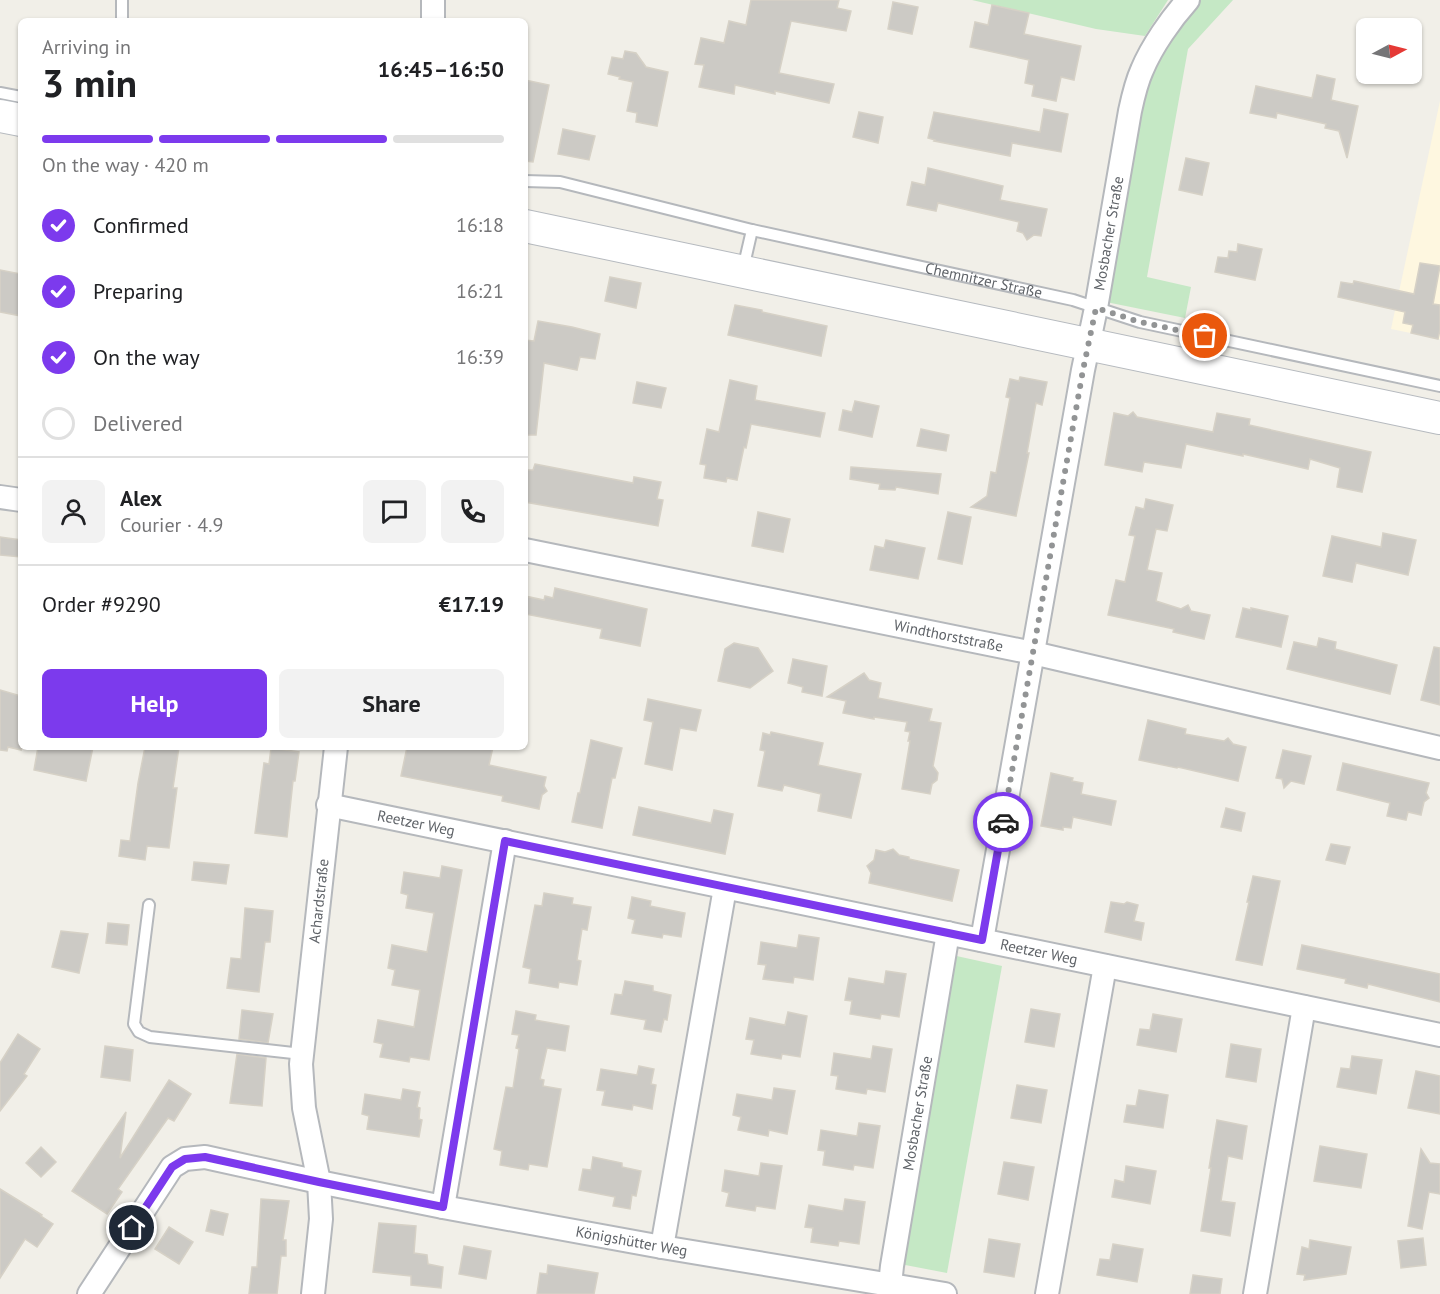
<!DOCTYPE html>
<html lang="en">
<head>
<meta charset="utf-8">
<style>
	body { margin:0; font-family:"PT Sans",sans-serif; background:#f2f2f2; color:#202124; height:100vh; display:flex; flex-direction:column; font-size:22px; white-space:nowrap }
	* { box-sizing:border-box; margin:0 }
	p { font-size:20px; color:#757577 }
	.icon { flex:none; width:33px; height:33px; fill:none; stroke:currentColor; stroke-width:2; stroke-linecap:round; stroke-linejoin:round }
	.map { position:relative; flex:1; overflow:hidden }
	.side { position:absolute; left:18px; top:18px; width:510px; height:732px; display:flex; flex-direction:column; background:#fff; border-radius:9px; box-shadow:0 2px 4px #0004 }
	.side>* { flex:none }
	.needle { width:39px; rotate:83deg }
	.buttons { position:absolute; left:1356px; top:18px; display:grid; gap:12px }
	.buttons a { display:grid; place-items:center; width:66px; height:66px; border-radius:9px; background:#fff; box-shadow:0 2px 4px #0004; font-size:30px }
	.pin { position:absolute; display:grid; place-items:center; width:51px; height:51px; color:#fff; margin:-26px; border:3px solid #fff; border-radius:50%; box-shadow:0 2px 6px #0007 }
	.courier { position:absolute; display:grid; place-items:center; width:60px; height:60px; margin:-30px; border:4px solid #7c3aed; border-radius:50%; background:#fff; color:#222; box-shadow:0 2px 8px #0007 }
	.overview em { font-style:normal; font-weight:600 }
	.overview div { display:flex; flex-direction:column-reverse }
	.overview { display:flex; align-items:center; justify-content:space-between; height:102px; padding:0 24px }
	h1 { font-size:39px; font-weight:600; line-height:45px }
	.bar { display:grid; grid-template-columns:repeat(4,1fr); gap:9px 6px; align-content:center; height:72px; padding:0 24px }
	.bar i { height:8px; border-radius:4px; background:#e0e0e0 }
	.bar .active { background:#7c3aed }
	.bar p { grid-column:span 4 }
	.line { display:flex; align-items:center; gap:15px; padding:0 24px; border-top:2px solid #e0e0e0 }
	.line div { flex:1 }
	.round { display:grid; place-items:center; flex:none; width:63px; height:63px; border-radius:9px; background:#f2f2f2 }
	ol { padding:0 24px; list-style:none }
	li { display:flex; align-items:center; gap:18px; height:66px }
	li p { margin-inline-start:auto }
	li .icon { padding:6px; border-radius:50%; background:#7c3aed; color:#fff; stroke-width:4 }
	li:last-child { color:#757577 }
	li i { width:33px; height:33px; border:3px solid #e0e0e0; border-radius:50% }
	.cta { display:flex; gap:12px; margin-top:auto; padding:12px 24px }
	.cta a { flex:1; height:69px; border-radius:9px; background:#7c3aed; color:#fff; font-size:24px; font-weight:600; line-height:69px; text-align:center }
	.cta a+a { background:#f2f2f2; color:#202124 }
	.map>svg:first-child { display:block }
</style>
</head>
<body>
<div class="map">
<svg width="1440" height="1294" viewBox="0 0 1440 1294">
	<rect width="100%" height="100%" fill="#f1efe8"/>
	<!-- commercial -->
	<path fill="#fef7e0" d="M1440,101V339L1391,329Z"/>
	<!-- green -->
	<g fill="#c5e8c5">
		<path d="M972,0H1168L1145,36L1096,29Z"/>
		<path d="M1201,0H1233L1188,49L1147,277L1191,287L1185,318L1106,302L1143,95L1154,68L1182,23Z"/>
		<path d="M952,955L1002,966L947,1273L900,1264Z"/>
	</g>
	<!-- building -->
	<g fill="#cccac5" stroke="#d6d1c6" stroke-width="1.5">
		<path d="M751,0H839L837,8L851,11L846,31L791,21L779,73L834,84L829,103L775,91V94L735,85L734,94L699,87L704,65L695,64L701,38L724,43L729,21L746,25Z"/>
		<path d="M893,2L918,7L912,34L888,29Z"/>
		<path d="M992,5L1029,13L1024,34L1081,46L1074,80L1061,77L1056,101L1032,96L1034,85L1025,83L1029,60L970,47L975,22L988,25Z"/>
		<path d="M625,51L636,53L646,67L668,72L657,126L636,122L637,113L627,111L633,82L619,79L620,77L608,74L612,57L623,59Z"/>
		<path d="M1317,75L1335,79L1331,100L1358,106L1347,158L1339,131L1325,128L1326,124L1277,113L1276,118L1250,113L1256,86L1312,98Z"/>
		<path d="M525,80L549,85L533,162L525,161Z"/>
		<path d="M1044,109L1068,114L1061,152L1012,143L1010,156L934,141L935,140L928,138L934,112L1040,132Z"/>
		<path d="M859,112L883,117L878,143L853,137Z"/>
		<path d="M563,129L595,136L589,160L558,154Z"/>
		<path d="M1186,158L1209,163L1202,195L1179,190Z"/>
		<path d="M928,168L1003,186L1000,200L1047,209L1041,236L1034,235L1027,240L1023,233L1017,231L1019,222L938,203L936,211L907,205L912,182L925,185Z"/>
		<path d="M1238,244L1262,249L1255,280L1215,272L1218,257L1228,258L1229,251L1237,252Z"/>
		<path d="M1420,263L1440,266L1433,304L1440,305V330L1438,339L1411,333L1413,325L1403,323L1405,312L1338,297L1341,282L1353,284L1354,281L1414,294Z"/>
		<path d="M0,270L21,274V316L0,312Z"/>
		<path d="M610,277L641,283L636,308L605,301Z"/>
		<path d="M735,305L762,310V312L827,326L821,356L728,335Z"/>
		<path d="M538,321L572,327L600,334L595,359L580,357L577,370L544,363L536,435H525V340L534,341Z"/>
		<path d="M1020,377L1047,382L1042,405L1036,403L1027,453H1029L1016,516L971,507L987,496L991,472L996,473L1010,398L1006,397L1010,379L1019,381Z"/>
		<path d="M730,380L757,386L755,400L825,413L820,437L751,424L746,448L744,447L737,480L727,478L726,482L704,478L706,465L700,464L707,429L719,432Z"/>
		<path d="M637,382L666,388L661,408L633,403Z"/>
		<path d="M855,401L879,406L872,437L839,430L843,410L852,412Z"/>
		<path d="M1133,412L1137,417L1213,432L1217,413L1250,419L1249,425L1371,452L1362,492L1337,487L1340,468L1310,459L1308,469L1243,454V456L1186,444L1181,468L1144,462L1142,472L1105,465L1114,413L1128,416Z"/>
		<path d="M921,429L949,435L946,451L917,446Z"/>
		<path d="M535,464L633,483L634,477L661,482L657,499L663,500L658,526L525,502V470H533Z"/>
		<path d="M851,467L941,474L938,494L896,487L895,490L879,489L880,484L850,479Z"/>
		<path d="M1146,499L1173,505L1167,531L1156,529L1147,570L1162,573L1156,601L1181,609L1188,605L1191,611L1210,615L1204,639L1173,632L1174,629L1108,615L1116,580L1125,582L1135,536L1129,535L1136,507L1144,509Z"/>
		<path d="M758,512L790,519L783,552L752,546Z"/>
		<path d="M948,512L971,517L962,564L938,559Z"/>
		<path d="M1383,533L1416,540L1408,575L1356,563L1352,582L1323,576L1332,536L1381,547Z"/>
		<path d="M0,537L21,540V557L0,555Z"/>
		<path d="M886,540L925,548L918,579L870,570L875,546L884,548Z"/>
		<path d="M555,588L647,609L640,646L600,638L602,629L525,614V596L544,600L545,596L553,598Z"/>
		<path d="M1243,608L1251,610V608L1288,616L1281,647L1236,637Z"/>
		<path d="M1319,638L1336,642L1335,649L1397,665L1390,694L1287,669L1294,642L1317,647Z"/>
		<path d="M734,643L758,648L773,671L750,688L718,681L725,649Z"/>
		<path d="M1434,647L1440,648V705L1421,700Z"/>
		<path d="M793,659L827,666L822,696L802,692L803,687L788,683Z"/>
		<path d="M864,673L869,680L881,683L878,698L932,709L929,721L941,723L933,766L938,773L937,780L932,784L930,794L902,789L910,741H908L910,732L905,731L907,722L874,717V719L843,713L846,701L827,697Z"/>
		<path d="M0,690L21,696V750L8,747L7,751L0,750Z"/>
		<path d="M648,699L701,710L696,731L680,728L672,770L645,764L653,722L644,720Z"/>
		<path d="M1148,720L1186,729L1185,734L1224,741L1228,738L1233,744L1246,747L1238,781L1178,767L1177,768L1139,760Z"/>
		<path d="M771,732L823,743L818,765L861,774L851,818L818,811L821,794L784,785L782,791L758,786L765,751L760,750L763,733L770,735Z"/>
		<path d="M591,740L622,748L615,778H612L602,828L572,822L578,793H580Z"/>
		<path d="M38,747H93L86,781L34,770Z"/>
		<path d="M145,747H179L173,788H177L169,848L147,846L145,860L119,856L121,840L130,841L138,783Z"/>
		<path d="M407,747H493L489,765L546,777L544,786L547,791L542,795L539,809L502,801L503,796L401,776Z"/>
		<path d="M271,748L299,752L295,781H293L287,837L255,833L264,763L269,764Z"/>
		<path d="M1283,750L1311,756L1304,784L1291,781L1284,788L1282,779L1276,778Z"/>
		<path d="M1343,763L1429,783L1426,793L1429,798L1424,802L1421,815L1408,812L1406,820L1387,816L1390,803L1337,790Z"/>
		<path d="M1051,773L1073,778L1072,781L1083,783L1081,794L1116,801L1111,825L1073,817L1071,828L1063,827V830L1041,826Z"/>
		<path d="M639,807L711,823L714,810L733,814L725,854L633,835Z"/>
		<path d="M1226,808L1245,813L1241,831L1221,827Z"/>
		<path d="M1331,844L1350,847L1345,864L1326,860Z"/>
		<path d="M893,849L899,855L909,857V859L959,870L952,901L869,883L871,873L867,866L874,860L876,850L885,852Z"/>
		<path d="M194,862L229,865L226,884L192,880Z"/>
		<path d="M442,866L462,870L429,1060L410,1057L409,1062L380,1057L383,1044L374,1042L378,1020L414,1027L420,990L392,985L395,970L388,968L392,945L427,952L434,913L406,908L408,895L401,893L404,872L440,878Z"/>
		<path d="M1253,876L1280,881L1262,965L1236,960L1249,902H1247Z"/>
		<path d="M544,893L573,898L572,904L591,907L587,930L582,929L577,960L581,961L577,985L559,982L558,988L529,983L531,969L523,967L535,905L542,906Z"/>
		<path d="M632,897L651,901L650,906L685,913L681,937L663,934L662,938L632,933L635,920L628,918Z"/>
		<path d="M1111,902L1124,904L1127,902L1138,905L1134,921L1144,923L1141,940L1105,932Z"/>
		<path d="M245,908L273,911L270,942H265L259,992L227,988L231,958L241,959Z"/>
		<path d="M108,923L129,925L127,945L106,943Z"/>
		<path d="M61,931L88,934L79,973L52,967Z"/>
		<path d="M799,935L819,938L813,980L794,977L793,983L763,979L766,965L758,964L761,942L797,948Z"/>
		<path d="M1302,945L1440,974V1002L1368,984L1367,988L1345,983L1346,979L1297,969Z"/>
		<path d="M886,971L906,974L899,1017L881,1014L880,1019L850,1014L852,1001L845,1000L849,978L884,984Z"/>
		<path d="M625,981L653,986V991L671,995L667,1020L664,1019L661,1032L644,1029L646,1020L611,1014L615,994L622,995Z"/>
		<path d="M1031,1009L1060,1014L1054,1047L1025,1042Z"/>
		<path d="M242,1010L273,1014L268,1043L239,1039Z"/>
		<path d="M516,1011L536,1015L535,1020L569,1026L565,1051L547,1048L540,1079L544,1080L543,1086L561,1089L547,1167L529,1164L528,1170L500,1165L502,1151L494,1149L506,1087L513,1088L519,1049L516,1048L519,1035L512,1034Z"/>
		<path d="M788,1012L807,1016L800,1057L782,1054L781,1059L751,1054L754,1040L746,1039L750,1018L785,1025Z"/>
		<path d="M1153,1014L1182,1019L1176,1052L1137,1045L1140,1029L1150,1030Z"/>
		<path d="M18,1034L40,1049L24,1074L27,1076L0,1111V1063Z"/>
		<path d="M1231,1044L1261,1049L1256,1082L1226,1077Z"/>
		<path d="M105,1046L133,1050L130,1081L101,1077Z"/>
		<path d="M873,1046L892,1049L885,1092L867,1089L866,1094L836,1089L838,1076L831,1075L834,1053L871,1059Z"/>
		<path d="M237,1054L266,1058L262,1106L230,1103Z"/>
		<path d="M1352,1056L1382,1060L1376,1094L1337,1087L1341,1068L1350,1069Z"/>
		<path d="M639,1066L654,1069L651,1084L656,1085L652,1109L633,1105L632,1110L602,1105L605,1091L597,1090L601,1069L637,1075Z"/>
		<path d="M1416,1071L1440,1076V1114L1408,1108Z"/>
		<path d="M169,1080L191,1094L174,1121L168,1118L118,1189L122,1192L107,1214L72,1191L126,1112L120,1158Z"/>
		<path d="M1017,1085L1047,1090L1041,1123L1011,1118Z"/>
		<path d="M774,1088L795,1091L787,1134L769,1130L768,1136L738,1130L741,1117L733,1115L737,1094L772,1100Z"/>
		<path d="M403,1089L420,1092L417,1107L420,1108L419,1119L422,1120L419,1137L367,1129L369,1116L362,1114L365,1094L401,1100Z"/>
		<path d="M1139,1090L1168,1095L1163,1128L1124,1122L1127,1105L1136,1106Z"/>
		<path d="M1217,1120L1247,1126L1242,1159L1228,1156L1221,1201L1235,1203L1230,1236L1201,1231L1211,1168H1209Z"/>
		<path d="M859,1123L880,1126L873,1168L854,1165L853,1170L823,1165L825,1151L818,1150L821,1130L857,1136Z"/>
		<path d="M1320,1146L1367,1154L1361,1188L1314,1181Z"/>
		<path d="M41,1147L56,1162L41,1177L26,1163Z"/>
		<path d="M1421,1149L1430,1163L1440,1164V1194L1429,1192L1422,1229L1408,1226Z"/>
		<path d="M593,1157L622,1163V1167L641,1171L636,1196L632,1195L630,1209L613,1206L615,1197L579,1190L583,1169L591,1170Z"/>
		<path d="M1004,1162L1034,1167L1028,1200L998,1194Z"/>
		<path d="M761,1163L782,1166L775,1209L756,1206L755,1211L726,1206L729,1193L722,1191L725,1170L759,1176Z"/>
		<path d="M1126,1166L1156,1171L1150,1204L1112,1197L1115,1180L1124,1182Z"/>
		<path d="M0,1189L42,1215L41,1216L53,1224L37,1247L25,1239L0,1278Z"/>
		<path d="M261,1199L289,1201L283,1240H286V1256H281L277,1294H249L252,1267H257Z"/>
		<path d="M845,1199L865,1202L859,1244L839,1241L838,1246L811,1242L813,1228L805,1227L809,1205L843,1211Z"/>
		<path d="M211,1210L228,1214L223,1235L206,1231Z"/>
		<path d="M379,1223L416,1226L414,1253L427,1255L428,1264L443,1267L441,1288L411,1285V1276L373,1272Z"/>
		<path d="M169,1227L193,1242L179,1264L155,1249Z"/>
		<path d="M1423,1238L1426,1265L1401,1268L1398,1241Z"/>
		<path d="M989,1239L1020,1244L1014,1277L984,1272Z"/>
		<path d="M1310,1240L1351,1247L1346,1274L1304,1280L1305,1275L1297,1274L1302,1247L1309,1249Z"/>
		<path d="M1113,1244L1143,1249L1137,1282L1097,1275L1100,1259L1110,1260Z"/>
		<path d="M464,1246L491,1251L486,1279L459,1274Z"/>
		<path d="M548,1265L598,1273L594,1294H537L540,1273L547,1274Z"/>
		<path d="M1193,1275L1222,1279L1220,1294H1190Z"/>
	</g>
	<g fill="none" stroke-linecap="round" stroke-linejoin="round">
		<defs>
			<g id="service">
				<path d="M122,0V21"/>
				<path d="M0,93L21,97"/>
				<path id="s1" d="M525,181L560,182L752,230L1073,300L1140,322L1440,386"/>
				<path d="M743,269L752,230"/>
				<path d="M149,905L134,1024L139,1032L150,1037L302,1054"/>
			</g>
			<g id="minor">
				<path d="M433,21V0"/>
				<path d="M0,497L21,500"/>
				<path id="s2" d="M525,550L1033,653L1440,748"/>
				<path id="s3" d="M328,805L1440,1035"/>
				<path id="s4" d="M982,940L1083,370L1096,308L1130,111C1133,97 1136,83 1142,70C1152,46 1171,19 1188,0"/>
				<path d="M443,1207L505,841"/>
				<path d="M662,1247L725,888"/>
				<path id="s5" d="M89,1294L172,1167L185,1159L205,1157L319,1182L443,1207L662,1247L945,1294"/>
				<path id="s6" d="M313,1294L321,1219L319,1182L304,1108L301,1064L336,747"/>
				<path id="s7" d="M889,1294L892,1266L948,933"/>
				<path d="M1047,1294L1105,966"/>
				<path d="M1255,1294L1304,1007"/>
			</g>
			<g id="secondary">
				<path d="M0,116L21,120"/>
				<path d="M525,226L1440,418"/>
			</g>
		</defs>
		<!-- service casing -->
		<use href="#service" stroke="#b5b8bc" stroke-width="14"/>
		<!-- minor casing -->
		<use href="#minor" stroke="#b5b8bc" stroke-width="26"/>
		<!-- secondary casing -->
		<use href="#secondary" stroke="#b6babf" stroke-width="34"/>
		<!-- service -->
		<use href="#service" stroke="#fff" stroke-width="10"/>
		<!-- minor -->
		<use href="#minor" stroke="#fff" stroke-width="22"/>
		<!-- secondary -->
		<use href="#secondary" stroke="#fff" stroke-width="32"/>
	</g>
	<g fill="none" stroke-linecap="round" stroke-linejoin="round">
		<!-- done -->
		<path stroke="#929495" stroke-width="6" stroke-dasharray="0 10.8" d="M1003,822L1083,370L1096,308L1140,322L1205,336"/>
		<!-- route -->
		<path stroke="#7c3aed" stroke-width="8" d="M132,1228L172,1167L185,1159L205,1157L319,1182L443,1207L505,841L982,940L1003,822"/>
	</g>
	<g text-anchor="middle" stroke-width="6" stroke-linejoin="round" paint-order="stroke">
		<!-- street labels -->
		<g font-size="15" fill="#5f6368" stroke="#fff">
			<text dy="5" stroke="none"><textPath href="#s4" startOffset="718">Mosbacher Straße</textPath></text>
			<text dy="5" stroke="none"><textPath href="#s1" startOffset="470">Chemnitzer Straße</textPath></text>
			<text dy="5" stroke="none"><textPath href="#s2" startOffset="432">Windthorststraße</textPath></text>
			<text dy="5" stroke="none"><textPath href="#s3" startOffset="90">Reetzer Weg</textPath></text>
			<text dy="5" stroke="none"><textPath href="#s6" startOffset="396">Achardstraße</textPath></text>
			<text dy="5" stroke="none"><textPath href="#s3" startOffset="726">Reetzer Weg</textPath></text>
			<text dy="5" stroke="none"><textPath href="#s7" startOffset="183">Mosbacher Straße</textPath></text>
			<text dy="5" stroke="none"><textPath href="#s5" startOffset="622">Königshütter Weg</textPath></text>
		</g>
	</g>
</svg>
<div class="buttons">
<a><svg class="needle" viewBox="-14 -14 28 28"><path d="M0-13l5 13h-10z" fill="#e53935"/><path d="M0 13l5-13h-10z" fill="#757577"/></svg></a>
</div>
<div class="pin" style="left:1205px;top:336px;background:#ea580c"><svg class="icon" aria-label="bag" viewBox="0 0 24 24"><path d="M5 8h14l-1 12H6zM9 8a3 3 0 0 1 6 0"/></svg></div>
<div class="pin" style="left:132px;top:1228px;background:#1f2937"><svg class="icon" aria-label="home" viewBox="0 0 24 24"><path d="M3 11l9-7 9 7M6 9v11h12V9"/></svg></div>
<div class="courier" style="left:1003px;top:822px"><svg class="icon" aria-label="car" viewBox="0 0 24 24"><path d="M5 17H2v-5l4-1 3-4h7l3 4 3 1v5h-3M9 17h6M6 11h13"/><circle cx="7" cy="17" r="2"/><circle cx="17" cy="17" r="2"/></svg></div>
<section class="side">
<div class="overview"><div><h1>3 min</h1><p>Arriving in</p></div><em>16:45–16:50</em></div>
<div class="bar"><i class="active"></i><i class="active"></i><i class="active"></i><i></i><p>On the way · 420 m</p></div>
<ol>
<li><svg class="icon" aria-label="check" viewBox="0 0 24 24"><path d="M5 12l5 5 9-10"/></svg>Confirmed<p>16:18</p></li>
<li><svg class="icon" aria-label="check" viewBox="0 0 24 24"><path d="M5 12l5 5 9-10"/></svg>Preparing<p>16:21</p></li>
<li><svg class="icon" aria-label="check" viewBox="0 0 24 24"><path d="M5 12l5 5 9-10"/></svg>On the way<p>16:39</p></li>
<li><i></i>Delivered</li>
</ol>
<div class="line" style="height:108px"><a class="round"><svg class="icon" aria-label="person" viewBox="0 0 24 24"><circle cx="12" cy="8" r="4"/><path d="M4 21q1-7 8-7t8 7"/></svg></a><div><b>Alex</b><p>Courier · 4.9</p></div><a class="round"><svg class="icon" aria-label="chat" viewBox="0 0 24 24"><path d="M4 5h16v11H9l-5 4z"/></svg></a><a class="round"><svg class="icon" aria-label="phone" viewBox="0 0 24 24"><path d="M5 4h4l2 5-3 2q2 4 5 5l2-3 5 2v4C11 20 4 13 5 4z"/></svg></a></div>
<div class="line" style="height:78px"><div>Order #9290</div><b>€17.19</b></div>
<div class="cta"><a>Help</a><a>Share</a></div>
</section>
</div>
</body>
</html>
